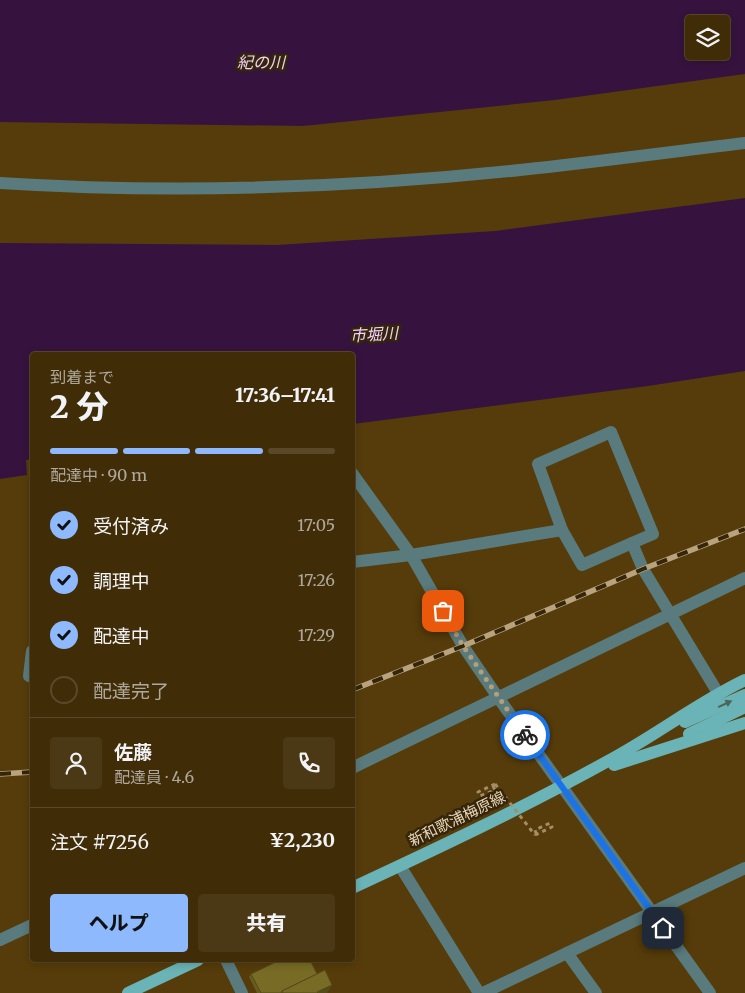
<!DOCTYPE html>
<html lang="ja">
<head>
<meta charset="utf-8">
<style>
	body { margin:0; font-family:Merriweather,"Noto Sans JP",serif; background:#4b3916; color:#f1f3f6; height:100vh; display:flex; flex-direction:column; font-size:19px; white-space:nowrap }
	* { box-sizing:border-box; margin:0 }
	p { font-size:16px; color:#aea89c }
	.icon { flex:none; width:28px; height:28px; fill:none; stroke:currentColor; stroke-width:2; stroke-linecap:round; stroke-linejoin:round }
	.map { position:relative; flex:1; overflow:hidden }
	.side { position:absolute; left:30px; top:352px; width:325px; height:610px; display:flex; flex-direction:column; background:#402d08; border-radius:5px; box-shadow:0 2px 8px #0003,0 0 0 1px #594929 }
	.side>* { flex:none }
	.tools { position:absolute; left:685px; top:15px; display:grid; gap:10px }
	.tools a { display:grid; place-items:center; width:45px; height:45px; border-radius:5px; background:#402d08; box-shadow:0 2px 8px #0003,0 0 0 1px #594929; font-size:25px }
	.pin { position:absolute; display:grid; place-items:center; width:42px; height:42px; color:#fff; margin:-21px; border-radius:10px; box-shadow:0 2px 8px #0006 }
	.courier { position:absolute; display:grid; place-items:center; width:50px; height:50px; margin:-25px; border:4px solid #1a73e8; border-radius:50%; background:#fff; color:#222; box-shadow:0 1px 6px #0007 }
	.head em { font-style:normal; font-weight:800 }
	.head div { display:flex; flex-direction:column-reverse }
	.head { display:flex; align-items:center; justify-content:space-between; height:85px; padding:0 20px }
	h1 { font-size:32px; font-weight:800; line-height:38px }
	.bar { display:grid; grid-template-columns:repeat(4,1fr); gap:8px 5px; align-content:center; height:60px; padding:0 20px }
	.bar i { height:6px; border-radius:4px; background:#594929 }
	.bar .on { background:#8eb9fc }
	.bar p { grid-column:span 4 }
	.line { display:flex; align-items:center; gap:12px; padding:0 20px; border-top:1px solid #594929 }
	.line div { flex:1 }
	.round { display:grid; place-items:center; flex:none; width:52px; height:52px; border-radius:5px; background:#4b3916 }
	ol { padding:0 20px; list-style:none }
	li { display:flex; align-items:center; gap:15px; height:55px }
	li p { margin-inline-start:auto }
	li .icon { padding:5px; border-radius:50%; background:#8eb9fc; color:#111; stroke-width:4 }
	li:last-child { color:#aea89c }
	li i { width:28px; height:28px; border:2px solid #594929; border-radius:50% }
	.action { display:flex; gap:10px; margin-top:auto; padding:10px 20px }
	.action a { flex:1; height:58px; border-radius:5px; background:#8eb9fc; color:#111; font-size:20px; font-weight:800; line-height:58px; text-align:center }
	.action a+a { background:#4b3916; color:#f1f3f6 }
	.map>svg:first-child { display:block }
</style>
</head>
<body>
<div class="map">
<svg width="745" height="993" viewBox="0 0 745 993">
	<rect width="100%" height="100%" fill="#563c0a"/>
	<!-- water -->
	<g fill="#36133e" fill-rule="evenodd">
		<path d="M0,0H745V74L555,100L303,126L0,122ZM694,24H721V51H694Z"/>
		<path d="M745,198V371L648,386L353,424L352,355H32V459L26,460L27,475L0,479V243L277,245L495,231Z"/>
	</g>
	<g fill="none" stroke-linecap="round" stroke-linejoin="round">
		<!-- path -->
		<g stroke="#a58e67" stroke-width="3" stroke-dasharray="4 4" stroke-linecap="butt">
			<path d="M493,786L495,790L480,796L478,792L495,784"/>
			<path d="M535,835L552,827L550,823L535,830L536,833"/>
		</g>
		<!-- minor -->
		<g stroke="#597b7d" stroke-width="12">
			<path d="M0,183C172,194 349,188 520,170C595,162 670,152 745,143"/>
			<path d="M352,473L411,555L463,646L497,696L710,993"/>
			<path d="M562,530L538,464L611,432L653,534L632,543L643,569L718,693"/>
			<path d="M352,562L411,555L562,530L582,565L632,543"/>
			<path d="M29,676L32,651"/>
			<path d="M352,768L745,578"/>
			<path d="M400,866L479,993"/>
			<path d="M0,940L32,925"/>
			<path d="M567,953L596,993"/>
			<path d="M226,960L242,993"/>
			<path d="M483,993L745,868"/>
		</g>
		<!-- major -->
		<g stroke="#6ab3b6" stroke-width="12">
			<path d="M685,722L745,695"/>
			<path d="M689,734L745,707"/>
			<path d="M614,765L745,723"/>
			<path d="M352,888C438,848 525,807 608,761C655,736 697,703 745,680"/>
			<path d="M128,993L198,960"/>
		</g>
		<defs>
			<g id="rail">
				<path d="M352,690L463,646L643,569L745,529"/>
				<path d="M0,774L32,772"/>
			</g>
		</defs>
		<!-- rail casing -->
		<use href="#rail" stroke="#b8a37e" stroke-width="5.5"/>
		<!-- rail -->
		<use href="#rail" stroke="#34250b" stroke-width="4" stroke-dasharray="11" stroke-linecap="butt"/>
		<!-- path-bridge -->
		<path stroke="#a58e67" stroke-width="3" stroke-dasharray="4 4" stroke-linecap="butt" d="M495,784L535,835"/>
	</g>
	<!-- wall -->
	<path fill="#665c20" d="M251,974L327,993H257L249,977Z"/>
	<!-- shaded-wall -->
	<path fill="#534b1a" d="M332,985L327,993H317Z"/>
	<!-- building -->
	<g fill="#776b25" stroke="#534b1a">
		<path d="M280,960H310L317,974L282,991L281,993H261L251,974Z"/>
		<path d="M325,970L332,985L317,992L318,993H283L282,991Z"/>
	</g>
	<!-- one-way arrows -->
	<defs><path id="oneway-solid" d="M-6-.8H1V-3.2L6.5 0L1 3.2V.8H-6Z" transform="scale(1.25)"/></defs>
	<use fill="#4c6558" href="#oneway-solid" transform="translate(725 704) rotate(-25)"/>
	<g fill="none" stroke-linecap="round" stroke-linejoin="round">
		<!-- done -->
		<path stroke="#b59f7a" stroke-width="5" stroke-dasharray="0 9" d="M443,611L463,646L525,735"/>
		<!-- route -->
		<path stroke="#1a73e8" stroke-width="6" d="M525,735L663,928"/>
	</g>
	<g text-anchor="middle" stroke-width="5" stroke-linejoin="round" paint-order="stroke">
		<!-- street labels -->
		<g font-size="15" fill="#e8d5b7" stroke="#34250b">
			<text transform="translate(457 819) rotate(-26)" y="5">新和歌浦梅原線</text>
		</g>
		<!-- water labels -->
		<g font-size="16" font-style="italic" fill="#f2d0fb" stroke="#34250b">
			<text x="261" y="68">紀の川</text>
			<text transform="translate(374 334) rotate(-3)" y="6">市堀川</text>
		</g>
	</g>
</svg>
<div class="tools">
<a><svg class="icon" aria-label="layers" viewBox="0 0 24 24"><path d="M12 4l9 5-9 5-9-5zM3 14l9 5 9-5"/></svg></a>
</div>
<div class="pin" style="left:443px;top:611px;background:#ea580c"><svg class="icon" aria-label="bag" viewBox="0 0 24 24"><path d="M5 8h14l-1 12H6zM9 8a3 3 0 0 1 6 0"/></svg></div>
<div class="pin" style="left:663px;top:928px;background:#1f2937"><svg class="icon" aria-label="home" viewBox="0 0 24 24"><path d="M3 11l9-7 9 7M6 9v11h12V9"/></svg></div>
<div class="courier" style="left:525px;top:735px"><svg class="icon" aria-label="bike" viewBox="0 0 24 24"><circle cx="6" cy="16" r="4"/><circle cx="18" cy="16" r="4"/><path d="M6 16l4-8h5l3 8M10 8l3 8H6M13 5h3"/></svg></div>
<section class="side">
<div class="head"><div><h1>2 分</h1><p>到着まで</p></div><em>17:36–17:41</em></div>
<div class="bar"><i class="on"></i><i class="on"></i><i class="on"></i><i></i><p>配達中 · 90 m</p></div>
<ol>
<li><svg class="icon" aria-label="check" viewBox="0 0 24 24"><path d="M5 12l5 5 9-10"/></svg>受付済み<p>17:05</p></li>
<li><svg class="icon" aria-label="check" viewBox="0 0 24 24"><path d="M5 12l5 5 9-10"/></svg>調理中<p>17:26</p></li>
<li><svg class="icon" aria-label="check" viewBox="0 0 24 24"><path d="M5 12l5 5 9-10"/></svg>配達中<p>17:29</p></li>
<li><i></i>配達完了</li>
</ol>
<div class="line" style="height:90px"><a class="round"><svg class="icon" aria-label="person" viewBox="0 0 24 24"><circle cx="12" cy="8" r="4"/><path d="M4 21q1-7 8-7t8 7"/></svg></a><div><b>佐藤</b><p>配達員 · 4.6</p></div><a class="round"><svg class="icon" aria-label="phone" viewBox="0 0 24 24"><path d="M5 4h4l2 5-3 2q2 4 5 5l2-3 5 2v4C11 20 4 13 5 4z"/></svg></a></div>
<div class="line" style="height:65px"><div>注文 #7256</div><b>¥2,230</b></div>
<div class="action"><a>ヘルプ</a><a>共有</a></div>
</section>
</div>
</body>
</html>
